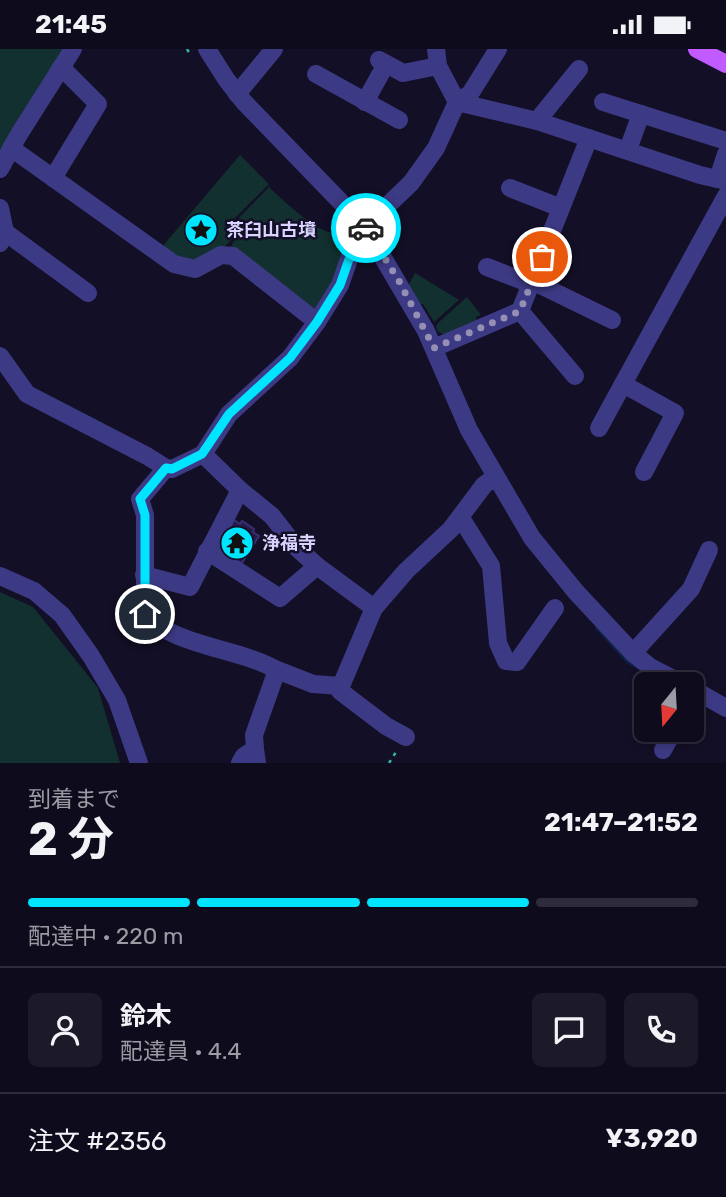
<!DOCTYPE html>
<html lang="ja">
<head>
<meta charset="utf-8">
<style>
	body { margin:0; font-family:Rubik,"Noto Sans JP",sans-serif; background:#1c1929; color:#f1f3f6; height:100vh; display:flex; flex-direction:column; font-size:26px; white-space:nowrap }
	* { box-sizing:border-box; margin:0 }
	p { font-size:23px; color:#9b9ba3 }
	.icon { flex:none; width:38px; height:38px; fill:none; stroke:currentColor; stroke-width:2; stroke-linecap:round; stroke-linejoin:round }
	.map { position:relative; height:714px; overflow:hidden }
	.details { display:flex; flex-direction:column; background:#0e0b1c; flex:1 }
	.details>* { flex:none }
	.needle { width:46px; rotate:198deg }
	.buttons { position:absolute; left:634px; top:623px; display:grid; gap:14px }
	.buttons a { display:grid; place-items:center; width:70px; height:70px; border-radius:10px; background:#0e0b1c; box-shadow:0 4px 10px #0003,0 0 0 2px #2e2b3b; font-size:35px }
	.pin { position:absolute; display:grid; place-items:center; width:60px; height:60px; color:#fff; margin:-30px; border:4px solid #fff; border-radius:50%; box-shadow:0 2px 7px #0007 }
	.courier { position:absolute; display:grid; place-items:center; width:70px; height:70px; margin:-35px; border:5px solid #00e5ff; border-radius:50%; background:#fff; color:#222; box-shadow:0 2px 9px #0007 }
	.head em { font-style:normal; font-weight:700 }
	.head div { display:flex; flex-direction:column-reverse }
	.head { display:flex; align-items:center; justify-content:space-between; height:119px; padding:0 28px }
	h1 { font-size:46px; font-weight:700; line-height:52px }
	.bar { display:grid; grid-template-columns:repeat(4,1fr); gap:10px 7px; align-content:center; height:84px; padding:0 28px }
	.bar i { height:9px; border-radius:5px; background:#2e2b3b }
	.bar .current { background:#00e5ff }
	.bar p { grid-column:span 4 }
	.line { display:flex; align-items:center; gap:18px; padding:0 28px; border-top:2px solid #2e2b3b }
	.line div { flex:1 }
	.round { display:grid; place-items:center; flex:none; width:74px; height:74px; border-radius:10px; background:#1c1929 }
	.status { display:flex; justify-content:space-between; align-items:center; height:49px; padding:0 35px; background:#0e0b1c; direction:ltr }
	.status svg { height:19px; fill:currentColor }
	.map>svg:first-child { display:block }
</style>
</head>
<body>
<div class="status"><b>21:45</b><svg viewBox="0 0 49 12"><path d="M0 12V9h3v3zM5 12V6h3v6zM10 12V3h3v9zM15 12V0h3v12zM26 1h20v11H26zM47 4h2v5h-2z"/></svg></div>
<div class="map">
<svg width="726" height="714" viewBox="0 0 726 714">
	<rect width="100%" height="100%" fill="#130f26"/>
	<!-- green -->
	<g fill="#12302f">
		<path d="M0,0H68L0,105Z"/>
		<path d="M240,106L269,135L224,180L232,190L219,203L194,217L161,199Z"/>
		<path d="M269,138C286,154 301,168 321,180C330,185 339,183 346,190C348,218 329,243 314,265L231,198L235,189L227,181Z"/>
		<path d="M415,224L459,251L434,273L423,255H420L408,237Z"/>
		<path d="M467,248L481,266L476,268L477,272L445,286L438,283L436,278L438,274Z"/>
		<path d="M0,543L33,558L98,639L120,714H0Z"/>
	</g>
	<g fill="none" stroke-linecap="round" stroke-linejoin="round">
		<!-- stream -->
		<path stroke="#0c2248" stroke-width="4.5" d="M597,578L628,612L635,616"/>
	</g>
	<!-- building -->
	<path fill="#241b47" stroke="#3b2d73" stroke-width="2" d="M234,471L240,475L242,472L254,480L253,483L259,487L240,517L215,501Z"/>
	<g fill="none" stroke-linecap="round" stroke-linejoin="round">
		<!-- path -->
		<g stroke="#2fb8b0" stroke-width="2.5" stroke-dasharray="3.5 5" stroke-linecap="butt">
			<path d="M187,0L191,7"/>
			<path d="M389,714L398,700"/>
		</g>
		<!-- minor -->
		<g stroke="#3d3a85" stroke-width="18">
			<path d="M207,0L226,30L244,53L365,178L426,282L469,381L532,489L576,543L633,604L650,618L683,635"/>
			<path d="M436,0L438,17L457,53L537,72L700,126L726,132"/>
			<path d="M379,11L403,24L438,17"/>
			<path d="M316,25L399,71"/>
			<path d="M237,45L274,0"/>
			<path d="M365,53L386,15"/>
			<path d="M603,53L726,92"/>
			<path d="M537,72L579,20"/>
			<path d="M630,95L641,65"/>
			<path d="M11,99L174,215L195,220L221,206L233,207L317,273"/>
			<path d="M0,120L18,87L73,0"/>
			<path d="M53,129L98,55L61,18"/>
			<path d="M718,130L726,105"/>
			<path d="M510,139L561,159"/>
			<path d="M0,159L5,183L0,194"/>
			<path d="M5,183L88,244"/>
			<path d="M487,218L531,235"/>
			<path d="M532,232L612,271"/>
			<path d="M520,262L575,327"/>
			<path d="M434,299L520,262L589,89"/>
			<path d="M0,307L27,345L147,407L166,419L172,420L203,405L229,365L290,309L317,273L340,236L354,196L365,178L411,134L436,99L457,53L470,45L498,0"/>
			<path d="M623,335L726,147"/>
			<path d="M599,379L623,335L675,364L644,423"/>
			<path d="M203,405L240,441"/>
			<path d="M166,419L140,450L145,466V565C173,597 239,599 277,621L254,686L255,700"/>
			<path d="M461,469L491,517L498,594L506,612L517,613L555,559"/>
			<path d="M207,502L280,549L317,517L374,559"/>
			<path d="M144,526L190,538L240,441L272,467L296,498L317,517"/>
			<path d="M0,527L34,542L62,566L91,607L117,651L139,714"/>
			<path d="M633,604L691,540L709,501"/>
			<path d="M277,621L313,635L341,637L374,559L406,522L451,480L484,436L495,428"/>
			<path d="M341,637L340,642L386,677L406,688"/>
			<path d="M691,639L726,659"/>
			<path d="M663,701L674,681"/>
			<path d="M240,714L244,707L255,700L257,714"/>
		</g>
		<!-- major -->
		<path stroke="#c25bff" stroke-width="18" d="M697,0L726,15"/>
	</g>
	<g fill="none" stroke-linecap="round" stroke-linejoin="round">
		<!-- done -->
		<path stroke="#948fb3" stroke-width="7" stroke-dasharray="0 12.6" d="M366,179L399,232L434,299L520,262L542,208"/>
		<!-- route -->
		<path stroke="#00e5ff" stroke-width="9" d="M145,565V466L140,450L166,419L172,420L202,405L229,365L290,309L317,273L340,236L354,196L365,178L366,179"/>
	</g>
	<!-- icons -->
	<defs>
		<symbol id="sight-disc" viewBox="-11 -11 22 22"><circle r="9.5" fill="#00e5ff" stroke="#130f26"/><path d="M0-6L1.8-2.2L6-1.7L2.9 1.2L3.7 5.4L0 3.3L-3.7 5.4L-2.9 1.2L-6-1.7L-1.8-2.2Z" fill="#111"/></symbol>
		<symbol id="temple-disc" viewBox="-11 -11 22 22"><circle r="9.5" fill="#00e5ff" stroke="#130f26"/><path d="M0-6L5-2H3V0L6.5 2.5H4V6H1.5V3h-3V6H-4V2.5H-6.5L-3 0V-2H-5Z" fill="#111"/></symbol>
	</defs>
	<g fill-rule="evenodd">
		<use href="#sight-disc" x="182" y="162" width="38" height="38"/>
		<use href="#temple-disc" x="218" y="475" width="38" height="38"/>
	</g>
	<g text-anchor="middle" stroke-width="5" stroke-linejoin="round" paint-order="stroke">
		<!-- poi labels -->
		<g font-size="18" font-weight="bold" fill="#d9d4ff" stroke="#130f26" text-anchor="start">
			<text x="226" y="187">茶臼山古墳</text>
			<text x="262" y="500">浄福寺</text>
		</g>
	</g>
</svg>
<div class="buttons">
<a><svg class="needle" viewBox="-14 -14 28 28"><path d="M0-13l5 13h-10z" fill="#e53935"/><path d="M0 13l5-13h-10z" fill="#9b9ba3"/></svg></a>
</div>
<div class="pin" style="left:542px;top:208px;background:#ea580c"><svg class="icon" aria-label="bag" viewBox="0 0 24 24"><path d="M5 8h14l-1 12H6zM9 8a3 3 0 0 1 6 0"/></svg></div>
<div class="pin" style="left:145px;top:565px;background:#1f2937"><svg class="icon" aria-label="home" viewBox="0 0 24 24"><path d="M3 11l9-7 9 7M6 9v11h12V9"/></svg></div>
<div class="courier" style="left:366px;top:179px"><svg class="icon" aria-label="car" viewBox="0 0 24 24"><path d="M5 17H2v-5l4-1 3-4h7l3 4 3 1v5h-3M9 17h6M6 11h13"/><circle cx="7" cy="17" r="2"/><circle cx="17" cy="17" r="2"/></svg></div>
</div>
<section class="details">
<div class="head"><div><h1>2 分</h1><p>到着まで</p></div><em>21:47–21:52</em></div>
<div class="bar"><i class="current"></i><i class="current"></i><i class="current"></i><i></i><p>配達中 · 220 m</p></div>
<div class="line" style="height:126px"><a class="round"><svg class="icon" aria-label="person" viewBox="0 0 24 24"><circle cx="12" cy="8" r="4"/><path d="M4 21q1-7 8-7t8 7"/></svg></a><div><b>鈴木</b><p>配達員 · 4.4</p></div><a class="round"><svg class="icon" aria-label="chat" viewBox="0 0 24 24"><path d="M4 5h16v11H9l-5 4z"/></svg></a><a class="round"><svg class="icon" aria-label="phone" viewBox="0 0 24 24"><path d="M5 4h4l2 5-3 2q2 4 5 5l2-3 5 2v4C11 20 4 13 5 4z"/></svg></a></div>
<div class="line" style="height:91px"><div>注文 #2356</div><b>¥3,920</b></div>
</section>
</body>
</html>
